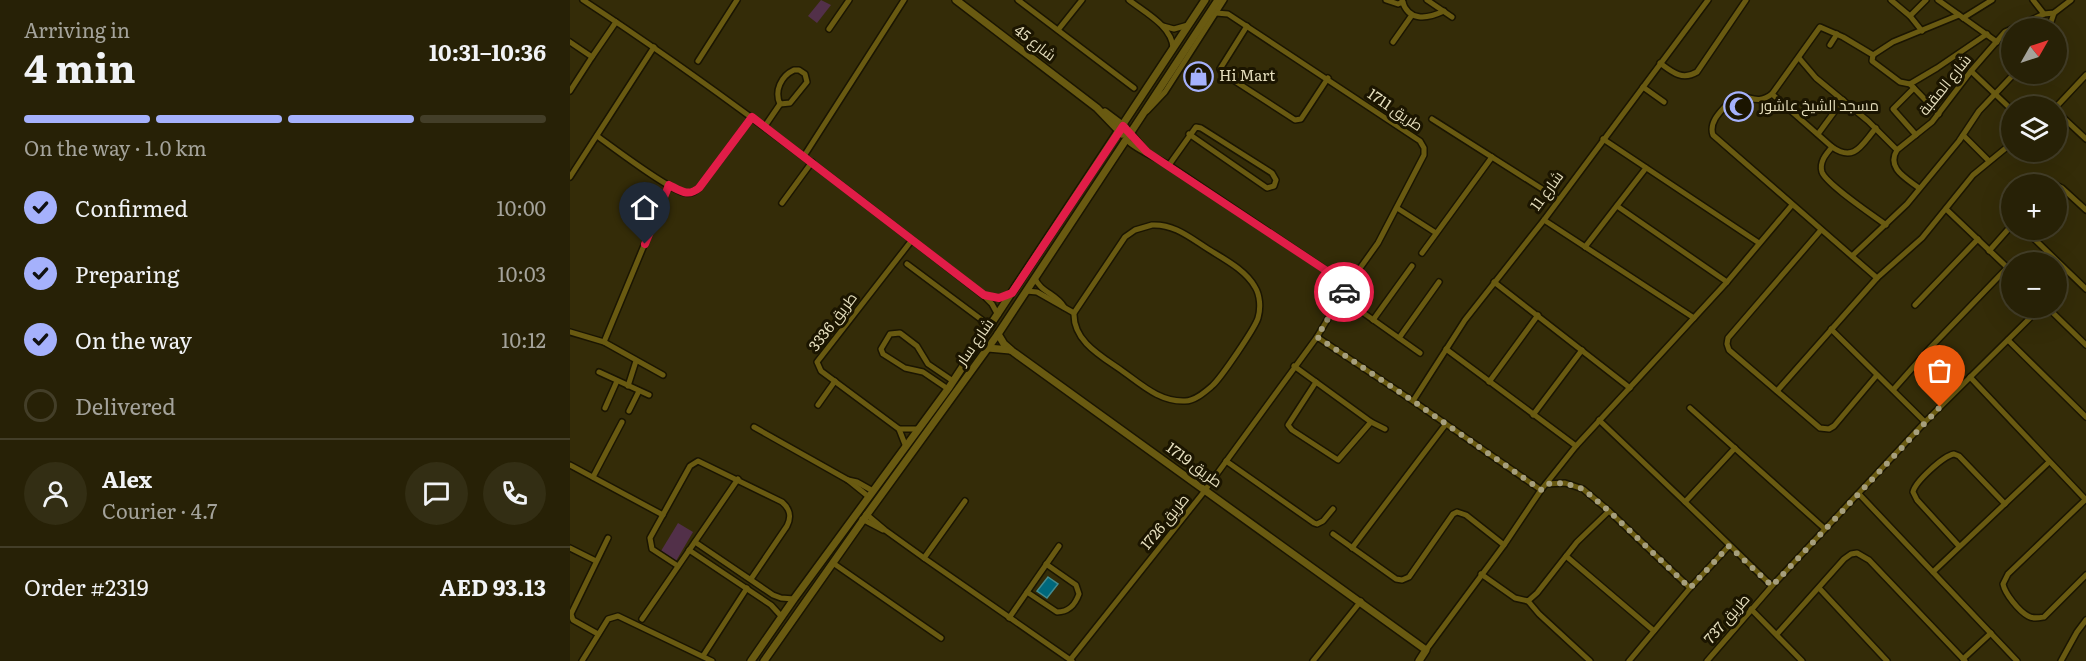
<!DOCTYPE html>
<html lang="en">
<head>
<meta charset="utf-8">
<style>
	body { margin:0; font-family:Literata,Cairo,serif; background:#332e14; color:#f1f3f6; height:100vh; display:flex; flex-direction:column; font-size:22px; white-space:nowrap }
	* { box-sizing:border-box; margin:0 }
	p { font-size:20px; color:#a4a39b }
	.icon { flex:none; width:33px; height:33px; fill:none; stroke:currentColor; stroke-width:2; stroke-linecap:round; stroke-linejoin:round }
	.map { position:relative; flex:1; overflow:hidden }
	.panel { display:flex; flex-direction:column; background:#272106; width:570px }
	.panel>* { flex:none }
	.needle { width:39px; rotate:51deg }
	.controls { position:absolute; left:1431px; top:18px; display:grid; gap:12px }
	.controls a { display:grid; place-items:center; width:66px; height:66px; border-radius:50%; background:#272106; box-shadow:0 6px 24px #0002,0 0 0 2px #433e28; font-size:30px }
	.pin { position:absolute; display:grid; place-items:center; width:51px; height:51px; color:#fff; margin:-62px -26px; border-radius:50% 50% 50% 0; rotate:-45deg; box-shadow:0 0 6px #0007 }
	.pin .icon { rotate:45deg }
	.courier { position:absolute; display:grid; place-items:center; width:60px; height:60px; margin:-30px; border:4px solid #e11d48; border-radius:50%; background:#fff; color:#222; box-shadow:0 2px 8px #0007 }
	.summary em { font-style:normal; font-weight:700 }
	.summary div { display:flex; flex-direction:column-reverse }
	.summary { display:flex; align-items:center; justify-content:space-between; height:102px; padding:0 24px }
	h1 { font-size:39px; font-weight:700; line-height:45px }
	.bar { display:grid; grid-template-columns:repeat(4,1fr); gap:9px 6px; align-content:center; height:72px; padding:0 24px }
	.bar i { height:8px; border-radius:4px; background:#433e28 }
	.bar .current { background:#a5b1fc }
	.bar p { grid-column:span 4 }
	.line { display:flex; align-items:center; gap:15px; padding:0 24px; border-top:2px solid #433e28 }
	.line div { flex:1 }
	.round { display:grid; place-items:center; flex:none; width:63px; height:63px; border-radius:32px; background:#332e14 }
	ol { padding:0 24px; list-style:none }
	li { display:flex; align-items:center; gap:18px; height:66px }
	li p { margin-inline-start:auto }
	li .icon { padding:6px; border-radius:50%; background:#a5b1fc; color:#111; stroke-width:4 }
	li:last-child { color:#a4a39b }
	li i { width:33px; height:33px; border:3px solid #433e28; border-radius:50% }
	main { display:flex; flex:1; min-height:0 }
	.map>svg:first-child { display:block }
</style>
</head>
<body>
<main>
<section class="panel">
<div class="summary"><div><h1>4 min</h1><p>Arriving in</p></div><em>10:31–10:36</em></div>
<div class="bar"><i class="current"></i><i class="current"></i><i class="current"></i><i></i><p>On the way · 1.0 km</p></div>
<ol>
<li><svg class="icon" aria-label="check" viewBox="0 0 24 24"><path d="M5 12l5 5 9-10"/></svg>Confirmed<p>10:00</p></li>
<li><svg class="icon" aria-label="check" viewBox="0 0 24 24"><path d="M5 12l5 5 9-10"/></svg>Preparing<p>10:03</p></li>
<li><svg class="icon" aria-label="check" viewBox="0 0 24 24"><path d="M5 12l5 5 9-10"/></svg>On the way<p>10:12</p></li>
<li><i></i>Delivered</li>
</ol>
<div class="line" style="height:108px"><a class="round"><svg class="icon" aria-label="person" viewBox="0 0 24 24"><circle cx="12" cy="8" r="4"/><path d="M4 21q1-7 8-7t8 7"/></svg></a><div><b>Alex</b><p>Courier · 4.7</p></div><a class="round"><svg class="icon" aria-label="chat" viewBox="0 0 24 24"><path d="M4 5h16v11H9l-5 4z"/></svg></a><a class="round"><svg class="icon" aria-label="phone" viewBox="0 0 24 24"><path d="M5 4h4l2 5-3 2q2 4 5 5l2-3 5 2v4C11 20 4 13 5 4z"/></svg></a></div>
<div class="line" style="height:78px"><div>Order #2319</div><b>AED 93.13</b></div>
</section>
<div class="map">
<svg width="1516" height="661" viewBox="0 0 1516 661">
	<rect width="100%" height="100%" fill="#342c08"/>
	<!-- green -->
	<g fill="#523049">
		<path d="M251,0L261,5L247,23L238,16Z"/>
		<path d="M108,523L123,532L106,561L91,551Z"/>
	</g>
	<!-- water -->
	<path fill="#00687c" stroke="#448b8f" stroke-width="1.5" d="M478,577L488,584L477,598L467,591Z"/>
	<g fill="none" stroke-linecap="round" stroke-linejoin="round">
		<defs>
			<g id="street">
				<path d="M13,0C152,91 282,193 413,295L422,304L428,315"/>
				<path d="M448,0L564,88"/>
				<path d="M559,0C574,12 602,26 603,48"/>
				<path d="M816,0L828,4L833,2"/>
				<path d="M832,0C838,22 857,19 874,11"/>
				<path d="M857,0L882,17"/>
				<path d="M1321,0L1340,16L1352,31"/>
				<path d="M1368,0L1427,42"/>
				<path d="M1463,0L1474,14"/>
				<path d="M1340,16L1356,0"/>
				<path d="M1393,18L1422,0"/>
				<path d="M593,26L604,29L618,25"/>
				<path d="M677,26L650,69L654,74L725,120L731,119L758,78"/>
				<path d="M1479,28L1484,13"/>
				<path d="M259,29L279,0"/>
				<path d="M488,30L512,0"/>
				<path d="M0,42L22,57L0,91"/>
				<path d="M823,42L842,15"/>
				<path d="M1260,45L1267,34"/>
				<path d="M1303,55L1273,37L1250,27L1202,94C1185,107 1177,92 1163,98C1153,109 1138,121 1143,135L1307,278"/>
				<path d="M1303,55L1323,42L1389,15"/>
				<path d="M1303,55L1302,61L1330,82L1340,84L1369,114"/>
				<path d="M22,57L46,22"/>
				<path d="M1229,58L1246,78L1298,121L1327,150"/>
				<path d="M128,61L167,0"/>
				<path d="M1090,63C1102,72 1112,81 1127,72L1176,0"/>
				<path d="M224,70H229L235,74L237,82L220,103L210,104C204,91 211,76 224,70Z"/>
				<path d="M1401,71L1442,110"/>
				<path d="M1340,84L1367,68L1417,34"/>
				<path d="M1073,87L1094,102"/>
				<path d="M1344,88L1323,109L1346,135"/>
				<path d="M1202,94L1262,147C1285,163 1292,144 1306,128"/>
				<path d="M1486,107L1516,75"/>
				<path d="M577,111L595,92L654,0"/>
				<path d="M1486,111L1516,139"/>
				<path d="M862,119L988,199"/>
				<path d="M195,126L210,104"/>
				<path d="M561,133L576,151"/>
				<path d="M1248,134L1273,100"/>
				<path d="M1393,135L1418,160"/>
				<path d="M27,136C44,148 100,191 116,193C122,194 125,191 129,188L182,117"/>
				<path d="M1033,139L1189,243"/>
				<path d="M557,140C564,149 587,158 599,165L778,285"/>
				<path d="M1262,147C1256,154 1249,162 1252,172C1256,184 1304,216 1316,225"/>
				<path d="M234,156L334,0"/>
				<path d="M599,165L626,127L631,128L702,173L706,180L704,186L697,188L619,134"/>
				<path d="M0,177L84,47"/>
				<path d="M1486,185L1492,188L1516,210"/>
				<path d="M1349,188C1336,178 1316,168 1327,150L1362,122L1401,71L1435,32L1474,14L1484,13L1501,0"/>
				<path d="M212,203L242,162"/>
				<path d="M1047,206L1157,282"/>
				<path d="M827,208L866,233"/>
				<path d="M1376,209L1442,272"/>
				<path d="M974,220L1124,318"/>
				<path d="M582,225C603,224 618,236 635,247C652,258 675,269 685,287C690,295 691,308 688,318C685,328 651,378 642,386C635,392 625,401 615,401C589,402 571,384 551,370C531,356 503,341 504,313L555,237L565,230Z"/>
				<path d="M1251,230L1158,338L1157,344L1159,350L1250,428L1259,429L1264,426L1307,375"/>
				<path d="M1455,230L1516,289"/>
				<path d="M1015,247L1076,168"/>
				<path d="M1419,251L1442,225"/>
				<path d="M852,253L922,157"/>
				<path d="M1282,256L1337,204L1389,141L1409,111L1444,74"/>
				<path d="M337,264L420,326"/>
				<path d="M465,278C470,292 487,294 494,307"/>
				<path d="M924,282L1060,388"/>
				<path d="M456,291L467,292L504,313"/>
				<path d="M415,296L429,298L441,294"/>
				<path d="M771,297L850,353"/>
				<path d="M1345,305L1408,239"/>
				<path d="M1478,308L1516,345"/>
				<path d="M803,320L842,266"/>
				<path d="M1261,329L1355,422"/>
				<path d="M0,332L34,342L93,375"/>
				<path d="M747,337L843,401L971,490"/>
				<path d="M829,338L869,282"/>
				<path d="M1438,340L1516,417"/>
				<path d="M34,342L99,185"/>
				<path d="M876,349L1006,446"/>
				<path d="M724,366L746,382"/>
				<path d="M29,372L79,395"/>
				<path d="M1400,377L1516,500"/>
				<path d="M746,382L801,422L768,460L722,430L718,425Z"/>
				<path d="M919,382L968,315"/>
				<path d="M58,386L66,361"/>
				<path d="M378,389L353,372L335,368L313,354L311,349L320,334L330,333L347,346L358,364L383,381"/>
				<path d="M1323,390L1361,347L1437,268"/>
				<path d="M1207,391L1307,278L1352,238L1403,175L1442,143"/>
				<path d="M843,401L895,320L974,220L1138,0"/>
				<path d="M248,405L265,381"/>
				<path d="M35,408L47,381"/>
				<path d="M1120,408L1255,529"/>
				<path d="M59,411L69,391"/>
				<path d="M963,415L1012,350"/>
				<path d="M1029,420L1115,502"/>
				<path d="M801,422L815,429"/>
				<path d="M184,427L278,480L299,497"/>
				<path d="M329,429H349"/>
				<path d="M336,447L329,429L251,371L247,362L342,240"/>
				<path d="M1165,448L1115,502L1202,586"/>
				<path d="M656,461L744,523L747,524L753,521L763,509"/>
				<path d="M0,465L93,515"/>
				<path d="M23,477L52,422"/>
				<path d="M278,480L287,482L303,491"/>
				<path d="M976,484L995,483L1013,489L1039,511L1120,588"/>
				<path d="M1289,494L1447,661"/>
				<path d="M1516,499L1438,574L1433,584C1435,594 1449,611 1458,616C1463,619 1468,618 1474,617L1516,575"/>
				<path d="M296,514L315,530L354,558L502,661"/>
				<path d="M292,519L313,530"/>
				<path d="M763,534L826,579L832,580L839,577L883,514L887,512L896,515L934,545"/>
				<path d="M125,542L203,595L211,598L224,599"/>
				<path d="M1389,546L1347,500L1343,492C1345,482 1373,456 1384,454L1389,456L1435,504"/>
				<path d="M0,548L26,561"/>
				<path d="M782,548L876,424"/>
				<path d="M119,550L201,605L212,617"/>
				<path d="M996,556L1084,631"/>
				<path d="M354,558L395,501"/>
				<path d="M263,563L371,638"/>
				<path d="M108,566L82,549L80,538L120,466L128,461L212,502C220,509 222,516 217,526L181,579"/>
				<path d="M1363,572L1479,462"/>
				<path d="M911,574L945,598L958,601L967,593L1007,542L1039,511"/>
				<path d="M1249,588L1317,661"/>
				<path d="M457,592L487,612C499,612 505,605 509,594L506,585L476,564"/>
				<path d="M958,601L969,614L1020,661"/>
				<path d="M1181,609L1232,661"/>
				<path d="M439,618L489,546"/>
				<path d="M72,619L168,479"/>
				<path d="M28,634L3,620L1,614L38,538"/>
				<path d="M1207,634L1274,559L1281,554L1287,553L1299,560L1395,661"/>
				<path d="M856,650L934,545L971,490L1006,446L1157,282L1222,205"/>
				<path d="M133,656L177,588"/>
				<path d="M1393,659L1421,633"/>
				<path d="M500,660L633,493L747,337L778,285L808,243L854,155V148L850,141L658,14L646,13"/>
				<path d="M12,661L38,619L48,616L142,661"/>
				<path d="M743,661L791,601"/>
				<path d="M1059,661L1120,588L1159,546"/>
				<path d="M1137,661L1202,586L1355,422L1470,308"/>
				<path d="M1491,661L1507,632L1516,620"/>
			</g>
			<g id="secondary">
				<path d="M386,0L527,108L552,134"/>
				<path d="M535,112L555,127"/>
				<path d="M428,334L434,344L442,351L856,650L849,661"/>
				<path d="M418,348L440,350"/>
				<path d="M181,661L224,599L378,389L635,0"/>
				<path d="M194,661L293,520L428,334L648,0"/>
			</g>
		</defs>
		<!-- street casing -->
		<use href="#street" stroke="#1a1502" stroke-width="8"/>
		<!-- secondary casing -->
		<use href="#secondary" stroke="#1a1502" stroke-width="10"/>
		<!-- street -->
		<use href="#street" stroke="#695a11" stroke-width="5"/>
		<!-- secondary -->
		<use href="#secondary" stroke="#695a11" stroke-width="7"/>
	</g>
	<g fill="none" stroke-linecap="round" stroke-linejoin="round">
		<!-- done -->
		<path stroke="#a69f7d" stroke-width="6" stroke-dasharray="0 10.8" d="M774,292L747,337L843,401L971,490L976,484L994,483L1013,489L1039,511L1120,588L1159,546L1202,586L1370,407"/>
		<!-- route -->
		<path stroke="#e11d48" stroke-width="8" d="M75,244L99,185C111,191 118,197 129,188L182,117L414,295L429,298L442,293L553,126L577,152L778,285L774,292"/>
	</g>
	<!-- icons -->
	<defs>
		<symbol id="shop-ring" viewBox="-11 -11 22 22"><circle r="9.5" fill="#1b1500" stroke="#a5b1fc" stroke-width="1.5"/><path d="M-5-2.5h2.3a2.7 3.5 0 0 1 5.4 0H5L5.5 6h-11ZM-1.5-2.5h3a1.5 2.3 0 0 0-3 0Z" fill="#a5b1fc"/></symbol>
		<symbol id="mosque-ring" viewBox="-11 -11 22 22"><circle r="9.5" fill="#1b1500" stroke="#a5b1fc" stroke-width="1.5"/><path d="M3.5-4.9A6 6 0 1 0 3.5 4.9A5 5 0 1 1 3.5-4.9Z" fill="#a5b1fc"/></symbol>
	</defs>
	<g fill-rule="evenodd">
		<use href="#shop-ring" x="612" y="60" width="33" height="33"/>
		<use href="#mosque-ring" x="1152" y="90" width="33" height="33"/>
	</g>
	<g text-anchor="middle" stroke-width="6" stroke-linejoin="round" paint-order="stroke">
		<!-- street labels -->
		<g font-size="15" fill="#e4ddbc" stroke="#1b1500">
			<text transform="translate(465 43) rotate(38)" y="5">شارع 45</text>
			<text transform="translate(1375 85) rotate(-51)" y="5">شارع المقبة</text>
			<text transform="translate(825 110) rotate(34)" y="5">طريق 1711</text>
			<text transform="translate(977 191) rotate(-54)" y="5">شارع 11</text>
			<text transform="translate(263 322) rotate(-53)" y="5">طريق 3336</text>
			<text transform="translate(405 342) rotate(-55)" y="5">شارع سار</text>
			<text transform="translate(624 465) rotate(36)" y="5">طريق 1719</text>
			<text transform="translate(595 522) rotate(-51)" y="5">طريق 1726</text>
			<text transform="translate(1157 619) rotate(-49)" y="5">طريق 737</text>
		</g>
		<!-- poi labels -->
		<g font-size="15" fill="#e4ddbc" stroke="#1b1500" text-anchor="start">
			<text x="649" y="81">Hi Mart</text>
			<text x="1190" y="111">مسجد الشيخ عاشور</text>
		</g>
	</g>
</svg>
<div class="controls">
<a><svg class="needle" viewBox="-14 -14 28 28"><path d="M0-13l5 13h-10z" fill="#e53935"/><path d="M0 13l5-13h-10z" fill="#a4a39b"/></svg></a>
<a><svg class="icon" aria-label="layers" viewBox="0 0 24 24"><path d="M12 4l9 5-9 5-9-5zM3 14l9 5 9-5"/></svg></a>
<a>+</a>
<a>−</a>
</div>
<div class="pin" style="left:1370px;top:407px;background:#ea580c"><svg class="icon" aria-label="bag" viewBox="0 0 24 24"><path d="M5 8h14l-1 12H6zM9 8a3 3 0 0 1 6 0"/></svg></div>
<div class="pin" style="left:75px;top:244px;background:#1f2937"><svg class="icon" aria-label="home" viewBox="0 0 24 24"><path d="M3 11l9-7 9 7M6 9v11h12V9"/></svg></div>
<div class="courier" style="left:774px;top:292px"><svg class="icon" aria-label="car" viewBox="0 0 24 24"><path d="M5 17H2v-5l4-1 3-4h7l3 4 3 1v5h-3M9 17h6M6 11h13"/><circle cx="7" cy="17" r="2"/><circle cx="17" cy="17" r="2"/></svg></div>
</div>
</main>
</body>
</html>
